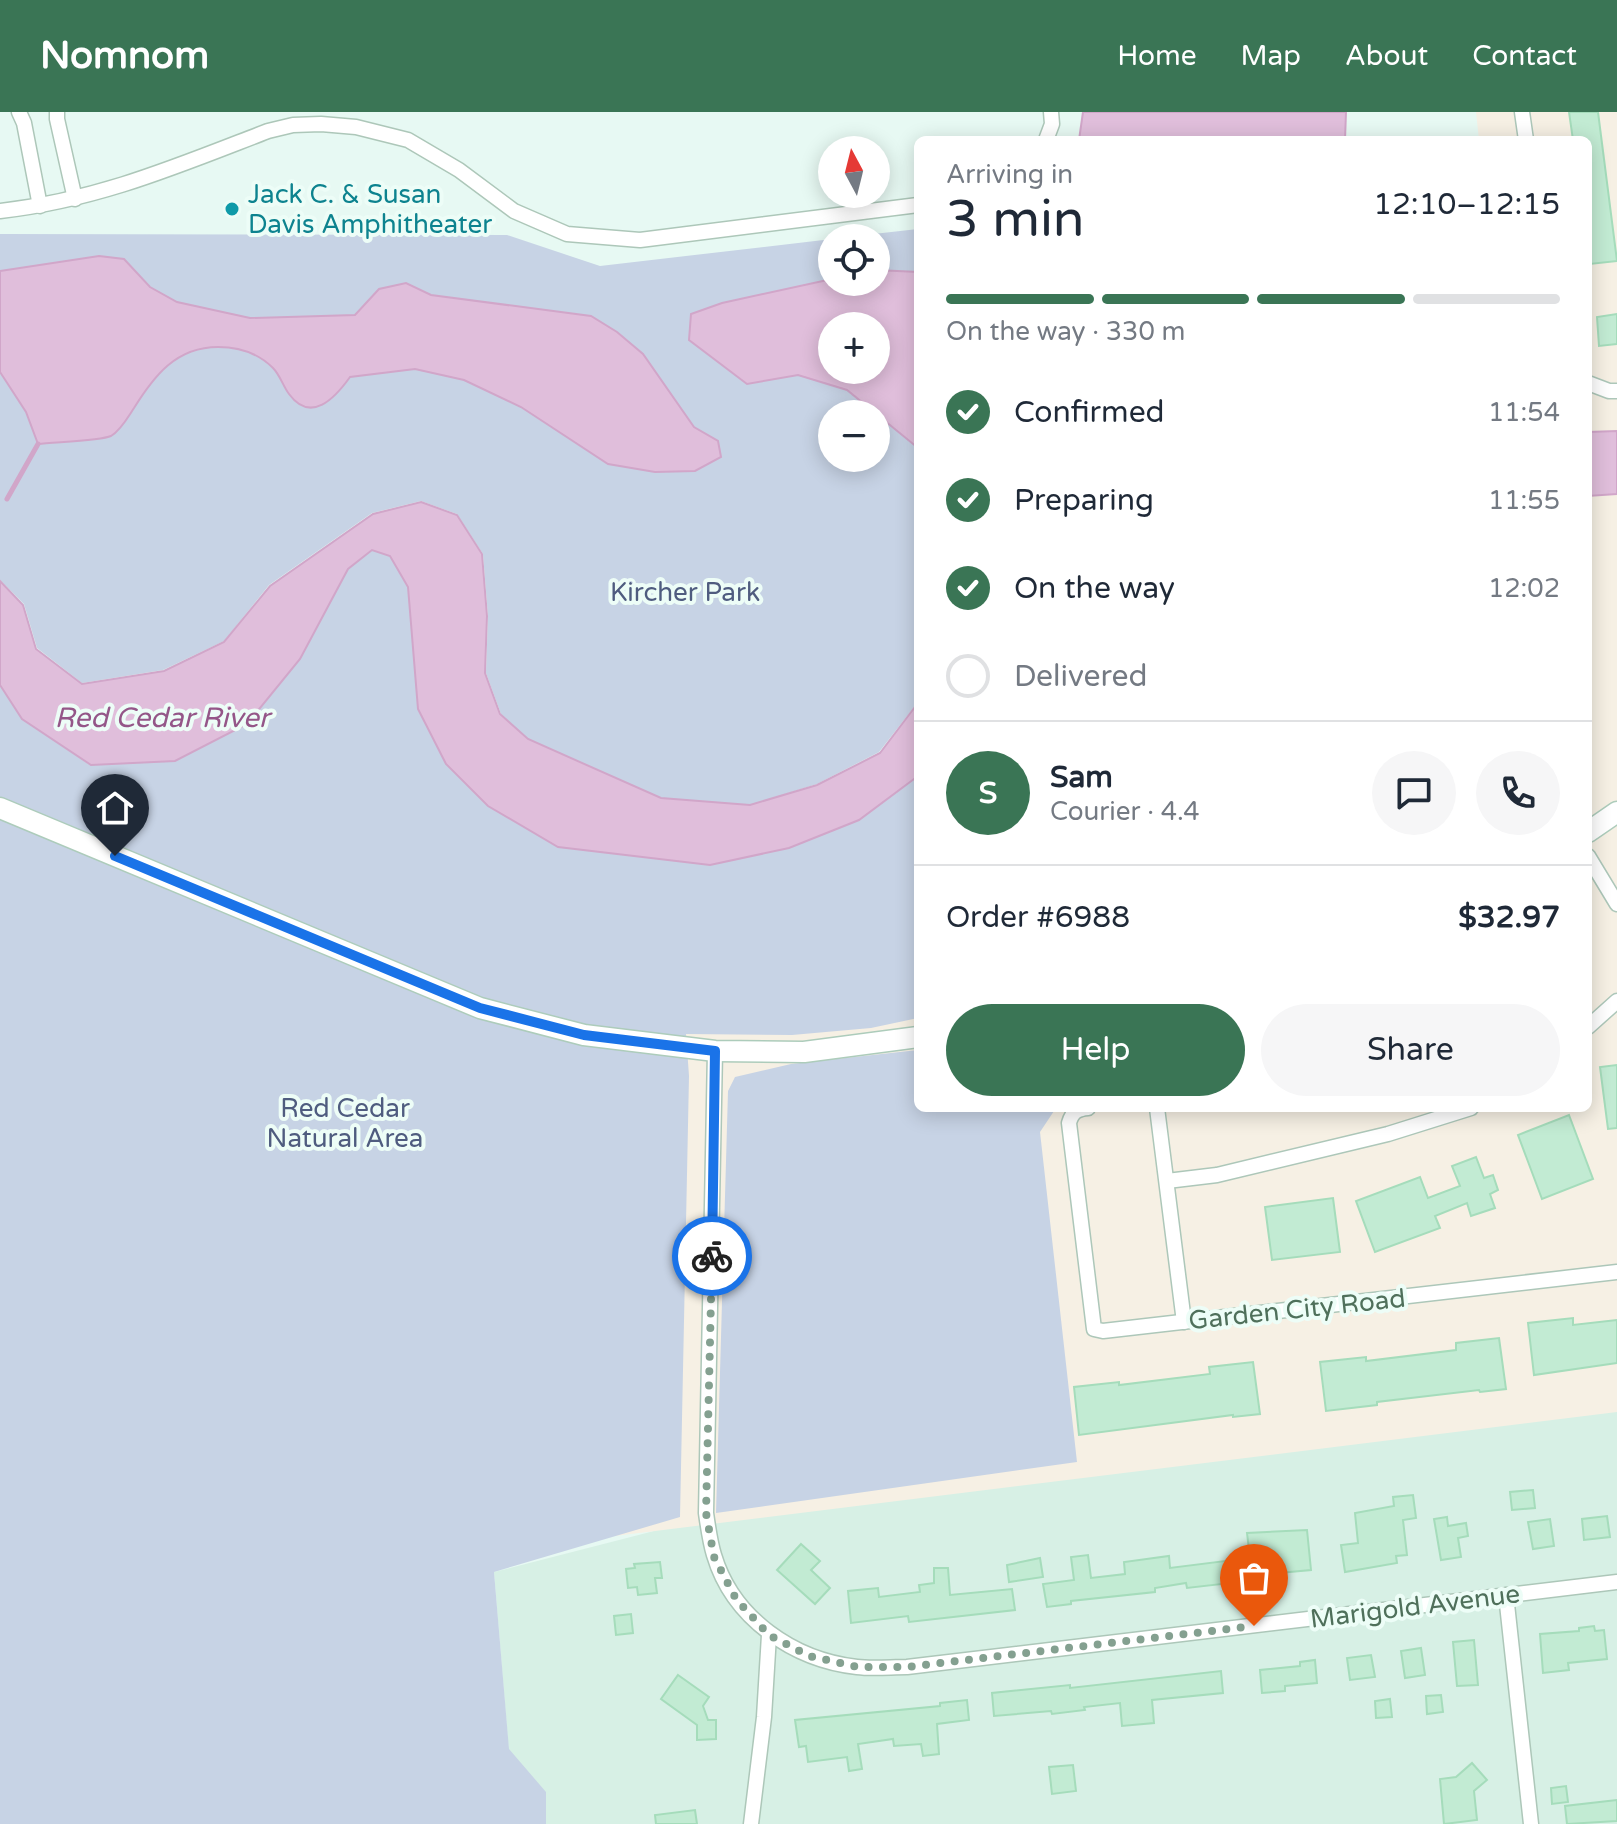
<!DOCTYPE html>
<html lang="en">
<head>
<meta charset="utf-8">
<style>
	body { margin:0; font-family:"Varela Round",sans-serif; background:#f6f6f7; color:#1f2937; height:100vh; display:flex; flex-direction:column; font-size:30px; white-space:nowrap }
	* { box-sizing:border-box; margin:0 }
	p { font-size:26px; color:#747a83 }
	.icon { flex:none; width:44px; height:44px; fill:none; stroke:currentColor; stroke-width:2; stroke-linecap:round; stroke-linejoin:round }
	.map { position:relative; flex:1; overflow:hidden }
	.sheet { position:absolute; left:914px; top:24px; width:678px; height:976px; display:flex; flex-direction:column; background:#fff; border-radius:12px; box-shadow:0 4px 20px #0003 }
	.sheet>* { flex:none }
	.needle { width:52px; rotate:353deg }
	.fabs { position:absolute; left:818px; top:24px; display:grid; gap:16px }
	.fabs a { display:grid; place-items:center; width:72px; height:72px; border-radius:50%; background:#fff; box-shadow:0 4px 20px #0003; font-size:40px }
	.pin { position:absolute; display:grid; place-items:center; width:68px; height:68px; color:#fff; margin:-82px -34px; border-radius:50% 50% 50% 0; rotate:-45deg; box-shadow:0 0 8px #0007 }
	.pin .icon { rotate:45deg }
	.courier { position:absolute; display:grid; place-items:center; width:80px; height:80px; margin:-40px; border:6px solid #1a73e8; border-radius:50%; background:#fff; color:#222; box-shadow:0 2px 10px #0007 }
	.head em { font-style:normal; font-weight:600 }
	.head div { display:flex; flex-direction:column-reverse }
	.head { display:flex; align-items:center; justify-content:space-between; height:136px; padding:0 32px }
	h1 { font-size:52px; font-weight:600; line-height:60px }
	.bar { display:grid; grid-template-columns:repeat(4,1fr); gap:12px 8px; align-content:center; height:96px; padding:0 32px }
	.bar i { height:10px; border-radius:6px; background:#e0e1e3 }
	.bar .current { background:#3a7555 }
	.bar p { grid-column:span 4 }
	.line { display:flex; align-items:center; gap:20px; padding:0 32px; border-top:2px solid #e0e1e3 }
	.line div { flex:1 }
	.round { display:grid; place-items:center; flex:none; width:84px; height:84px; border-radius:42px; background:#f6f6f7 }
	ol { padding:0 32px; list-style:none }
	li { display:flex; align-items:center; gap:24px; height:88px }
	li p { margin-inline-start:auto }
	li .icon { padding:8px; border-radius:50%; background:#3a7555; color:#fff; stroke-width:4 }
	li:last-child { color:#747a83 }
	li i { width:44px; height:44px; border:4px solid #e0e1e3; border-radius:50% }
	.primary-button { display:flex; gap:16px; margin-top:auto; padding:16px 32px }
	.primary-button a { flex:1; height:92px; border-radius:48px; background:#3a7555; color:#fff; font-size:32px; font-weight:600; line-height:92px; text-align:center }
	.primary-button a+a { background:#f6f6f7; color:#1f2937 }
	header { display:flex; align-items:center; gap:48px; box-sizing:border-box; height:112px; padding:0 40px; background:#3a7555; color:#fff }
	header strong { font-size:38px }
	nav { display:flex; gap:44px; margin-inline-start:auto; font-size:28px }
	.map>svg:first-child { display:block }
</style>
</head>
<body>
<header>
<strong>Nomnom</strong>
<nav><a>Home</a><a>Map</a><a>About</a><a>Contact</a></nav>
</header>
<div class="map">
<svg width="1617" height="1712" viewBox="0 0 1617 1712">
	<rect width="100%" height="100%" fill="#e7f9f3"/>
	<!-- residential -->
	<path fill="#d7f0e5" d="M1617,1298V1712H515L494,1460L658,1418Z"/>
	<!-- education -->
	<path fill="#f6f0e4" d="M1476,0H1617V1300L469,1442L0,1712V587L557,740L918,670V996H1588V28H1479Z"/>
	<!-- green -->
	<g fill="#c7d3e5" fill-rule="evenodd">
		<path d="M918,117V590L879,640L817,672L750,693L661,686L528,627L501,602L486,561L488,504L483,442L457,402L421,389L372,401L269,473L224,529L163,558L82,571L37,536L24,492L0,468V122L507,123L600,154L832,127V170H876V126H838ZM832,214H876V258H832ZM832,302H876V346H832Z"/>
		<path d="M372,438L390,444L408,474L418,597L558,735L711,753L789,736L859,708L918,664V906L871,916L792,923L686,922L689,964L680,1405L494,1460L509,1637L546,1680V1712H0V573L22,607L90,653L327,494L348,457Z"/>
		<path d="M918,938V996H1056L1040,1020L1077,1350L716,1401L728,979L735,965L791,952Z"/>
	</g>
	<!-- water -->
	<g fill="#e0bedb" stroke="#d1a6c9" stroke-width="2" fill-rule="evenodd">
		<path d="M1083,0H1346L1345,28H1079Z"/>
		<path d="M99,144L124,147L150,175L177,190L250,206L355,203L379,177L406,171L431,183L591,204L617,220L643,242L694,315L718,329L721,345L695,359L655,360L608,352L521,295L464,268L415,257L350,265C335,286 311,312 289,282C283,274 280,263 273,256C258,241 239,235 218,235C176,235 154,264 134,296C128,305 121,318 111,324C100,329 53,330 38,332L26,300L0,260V159Z"/>
		<path d="M876,158L918,160V336L847,278L798,263L747,272L689,228L691,202L722,191L832,167V170H876ZM876,214V258H832V214Z"/>
		<path d="M1617,319V382L1588,384V320Z"/>
		<path d="M421,390L457,403L482,442L487,504L485,561L500,602L528,627L661,686L750,693L817,673L880,641L918,591V664L859,708L789,736L710,753L558,735L488,694L446,652L418,597L408,475L390,444L372,438L348,457L300,547L247,612L175,649L91,653L22,607L0,573V469L23,493L36,537L82,572L164,559L224,530L270,474L373,402Z"/>
	</g>
	<g fill="none" stroke-linecap="round" stroke-linejoin="round">
		<!-- stream -->
		<path stroke="#d1a6c9" stroke-width="5" d="M7,387L38,332"/>
	</g>
	<!-- building -->
	<g fill="#c2ebd3" stroke="#a5dcbb" stroke-width="2">
		<path d="M1569,0H1598L1617,149L1590,152L1588,28H1573Z"/>
		<path d="M1617,202V232L1599,234L1597,205Z"/>
		<path d="M1617,953V1016L1608,1017L1600,955Z"/>
		<path d="M1569,1003L1593,1067L1542,1087L1518,1023Z"/>
		<path d="M1476,1045L1484,1066L1493,1063L1498,1078L1490,1082L1495,1096L1471,1104L1467,1091L1435,1104L1440,1116L1375,1140L1356,1089L1420,1065L1428,1086L1460,1074L1452,1054Z"/>
		<path d="M1333,1086L1340,1140L1272,1148L1265,1095Z"/>
		<path d="M1573,1206V1213L1617,1208V1251L1534,1263L1528,1211Z"/>
		<path d="M1499,1226L1506,1277L1480,1280L1479,1278L1377,1290V1293L1326,1299L1320,1250L1366,1245V1249L1456,1238V1231Z"/>
		<path d="M1253,1250L1260,1302L1233,1305V1303L1079,1323L1074,1275L1119,1270V1273L1210,1262L1209,1255Z"/>
		<path d="M1533,1378L1535,1396L1512,1398L1510,1380Z"/>
		<path d="M1413,1383L1416,1406L1403,1408L1407,1443L1396,1444L1397,1451L1345,1460L1341,1433L1358,1431L1355,1401L1394,1394L1393,1385Z"/>
		<path d="M1607,1404L1610,1425L1584,1428L1582,1407Z"/>
		<path d="M1447,1405L1448,1414L1466,1411L1468,1424L1458,1426L1461,1445L1441,1448L1434,1407Z"/>
		<path d="M1550,1407L1554,1434L1533,1437L1528,1410Z"/>
		<path d="M1307,1418L1311,1458L1256,1463L1257,1468L1187,1476L1186,1471L1155,1476V1480L1071,1489V1492L1047,1495L1043,1472L1074,1468L1071,1445L1088,1443L1091,1466L1125,1462L1124,1450L1169,1444L1170,1456L1250,1446L1247,1421Z"/>
		<path d="M801,1432L820,1449L811,1458L830,1476L815,1492L777,1458Z"/>
		<path d="M1040,1446L1043,1465L1009,1470L1007,1453Z"/>
		<path d="M660,1450L662,1466H655L657,1481L638,1483L637,1475L628,1476L626,1457L635,1456L634,1452Z"/>
		<path d="M934,1456H948L950,1483L1012,1477L1015,1498L909,1510L908,1504L851,1511L848,1479L878,1476L879,1485L920,1480L919,1473L934,1471Z"/>
		<path d="M631,1502L633,1521L616,1523L614,1504Z"/>
		<path d="M1594,1514L1595,1519L1604,1518L1607,1547L1568,1551L1569,1558L1543,1561L1540,1522L1579,1519V1516Z"/>
		<path d="M1474,1528L1478,1573L1457,1574L1453,1530Z"/>
		<path d="M1421,1536L1425,1563L1405,1566L1401,1539Z"/>
		<path d="M1371,1543L1375,1565L1350,1568L1347,1546Z"/>
		<path d="M1315,1548L1317,1571L1285,1574V1579L1262,1581L1260,1558L1300,1554V1550Z"/>
		<path d="M1221,1559L1223,1581L1152,1588L1154,1611L1122,1614L1120,1591L1084,1595L1085,1598L1052,1602L1051,1599L994,1604L992,1581L1070,1573V1576Z"/>
		<path d="M678,1563L709,1585L703,1594L708,1608H716V1627L697,1628V1613L661,1587Z"/>
		<path d="M1441,1583L1443,1600L1427,1602L1426,1584Z"/>
		<path d="M1390,1587L1392,1605L1376,1606L1375,1589Z"/>
		<path d="M967,1588L969,1608L937,1612L939,1642L923,1644L921,1632L894,1634L893,1627L858,1632L862,1657L849,1659L847,1645L808,1650L806,1634L799,1635L795,1608L940,1594V1591Z"/>
		<path d="M1472,1651L1487,1668L1474,1679L1477,1708L1444,1712L1440,1667L1456,1665Z"/>
		<path d="M1073,1653L1076,1679L1052,1682L1049,1655Z"/>
		<path d="M1566,1674L1568,1690L1552,1692L1551,1676Z"/>
		<path d="M1617,1688V1709L1567,1712L1565,1694Z"/>
		<path d="M695,1698L697,1712H656L655,1703Z"/>
	</g>
	<g fill="none" stroke-linecap="round" stroke-linejoin="round">
		<defs>
			<g id="street">
				<path d="M19,0L24,11L40,94"/>
				<path d="M57,0V7L75,87"/>
				<path d="M1522,0L1526,28"/>
				<path d="M1046,28L1052,12L1051,0"/>
				<path d="M0,99C98,88 177,54 268,19L293,13L321,12L356,15L408,28L459,58L514,99L567,122L640,128L918,93"/>
				<path d="M1588,271L1609,279H1617"/>
				<path d="M1588,744L1617,792"/>
				<path d="M1588,915L1617,889"/>
				<path d="M715,939L706,1401C708,1415 710,1430 714,1443C733,1507 794,1548 857,1555C873,1557 891,1555 907,1555L1617,1470"/>
				<path d="M1088,996C1077,997 1072,1000 1069,1011L1094,1217L1103,1219L1617,1160"/>
				<path d="M1157,996L1184,1210"/>
				<path d="M1167,1069L1217,1063L1388,1022L1471,996"/>
				<path d="M1506,1483L1531,1712"/>
				<path d="M751,1712L764,1605L769,1523"/>
			</g>
			<g id="secondary">
				<path d="M0,696L480,896L584,923L715,939L804,940L918,925"/>
				<path d="M1588,720L1617,700"/>
			</g>
		</defs>
		<!-- street casing -->
		<use href="#street" stroke="#adc7b9" stroke-width="17"/>
		<!-- secondary casing -->
		<use href="#secondary" stroke="#adccbb" stroke-width="23"/>
		<!-- street -->
		<use href="#street" stroke="#fff" stroke-width="14"/>
		<!-- secondary -->
		<use href="#secondary" stroke="#fff" stroke-width="20"/>
	</g>
	<g fill="none" stroke-linecap="round" stroke-linejoin="round">
		<!-- done -->
		<path stroke="#84a090" stroke-width="8" stroke-dasharray="0 14.4" d="M712,1144L706,1401L714,1445L736,1487L769,1523L809,1544L858,1555H907L1254,1514"/>
		<!-- route -->
		<path stroke="#1a73e8" stroke-width="10" d="M115,744L480,896L584,923L715,939L712,1144"/>
	</g>
	<!-- markers -->
	<circle fill="#0f9aa8" stroke="#edfdf7" stroke-width="3" cx="232" cy="97" r="8"/>
	<g text-anchor="middle" stroke-width="8" stroke-linejoin="round" paint-order="stroke">
		<!-- culture labels -->
		<g font-size="26" fill="#0d838f" stroke="#edfdf7" text-anchor="start">
			<text x="248" y="91">Jack C. &amp; Susan<tspan x="248" dy="30">Davis Amphitheater</tspan></text>
		</g>
		<!-- park labels -->
		<g font-size="26" fill="#4f5c7f" stroke="#edfdf7">
			<text x="685" y="489">Kircher Park</text>
			<text x="345" y="1005">Red Cedar<tspan x="345" dy="30">Natural Area</tspan></text>
		</g>
		<!-- street labels -->
		<g font-size="26" fill="#4f705b" stroke="#edfdf7">
			<text transform="translate(1297 1197) rotate(-6)" y="9">Garden City Road</text>
			<text transform="translate(1415 1494) rotate(-7)" y="9">Marigold Avenue</text>
		</g>
		<!-- water labels -->
		<g font-size="28" font-style="italic" fill="#945688" stroke="#edfdf7">
			<text x="162" y="615">Red Cedar River</text>
		</g>
	</g>
</svg>
<div class="fabs">
<a><svg class="needle" viewBox="-14 -14 28 28"><path d="M0-13l5 13h-10z" fill="#e53935"/><path d="M0 13l5-13h-10z" fill="#747a83"/></svg></a>
<a><svg class="icon" aria-label="locate" viewBox="0 0 24 24"><circle cx="12" cy="12" r="6"/><path d="M12 2v4M12 18v4M2 12h4M18 12h4"/></svg></a>
<a>+</a>
<a>−</a>
</div>
<div class="pin" style="left:1254px;top:1514px;background:#ea580c"><svg class="icon" aria-label="bag" viewBox="0 0 24 24"><path d="M5 8h14l-1 12H6zM9 8a3 3 0 0 1 6 0"/></svg></div>
<div class="pin" style="left:115px;top:744px;background:#1f2937"><svg class="icon" aria-label="home" viewBox="0 0 24 24"><path d="M3 11l9-7 9 7M6 9v11h12V9"/></svg></div>
<div class="courier" style="left:712px;top:1144px"><svg class="icon" aria-label="bike" viewBox="0 0 24 24"><circle cx="6" cy="16" r="4"/><circle cx="18" cy="16" r="4"/><path d="M6 16l4-8h5l3 8M10 8l3 8H6M13 5h3"/></svg></div>
<section class="sheet">
<div class="head"><div><h1>3 min</h1><p>Arriving in</p></div><em>12:10–12:15</em></div>
<div class="bar"><i class="current"></i><i class="current"></i><i class="current"></i><i></i><p>On the way · 330 m</p></div>
<ol>
<li><svg class="icon" aria-label="check" viewBox="0 0 24 24"><path d="M5 12l5 5 9-10"/></svg>Confirmed<p>11:54</p></li>
<li><svg class="icon" aria-label="check" viewBox="0 0 24 24"><path d="M5 12l5 5 9-10"/></svg>Preparing<p>11:55</p></li>
<li><svg class="icon" aria-label="check" viewBox="0 0 24 24"><path d="M5 12l5 5 9-10"/></svg>On the way<p>12:02</p></li>
<li><i></i>Delivered</li>
</ol>
<div class="line" style="height:144px"><b class="round" style="background:#3a7555;color:#fff">S</b><div><b>Sam</b><p>Courier · 4.4</p></div><a class="round"><svg class="icon" aria-label="chat" viewBox="0 0 24 24"><path d="M4 5h16v11H9l-5 4z"/></svg></a><a class="round"><svg class="icon" aria-label="phone" viewBox="0 0 24 24"><path d="M5 4h4l2 5-3 2q2 4 5 5l2-3 5 2v4C11 20 4 13 5 4z"/></svg></a></div>
<div class="line" style="height:104px"><div>Order #6988</div><b>$32.97</b></div>
<div class="primary-button"><a>Help</a><a>Share</a></div>
</section>
</div>
</body>
</html>
